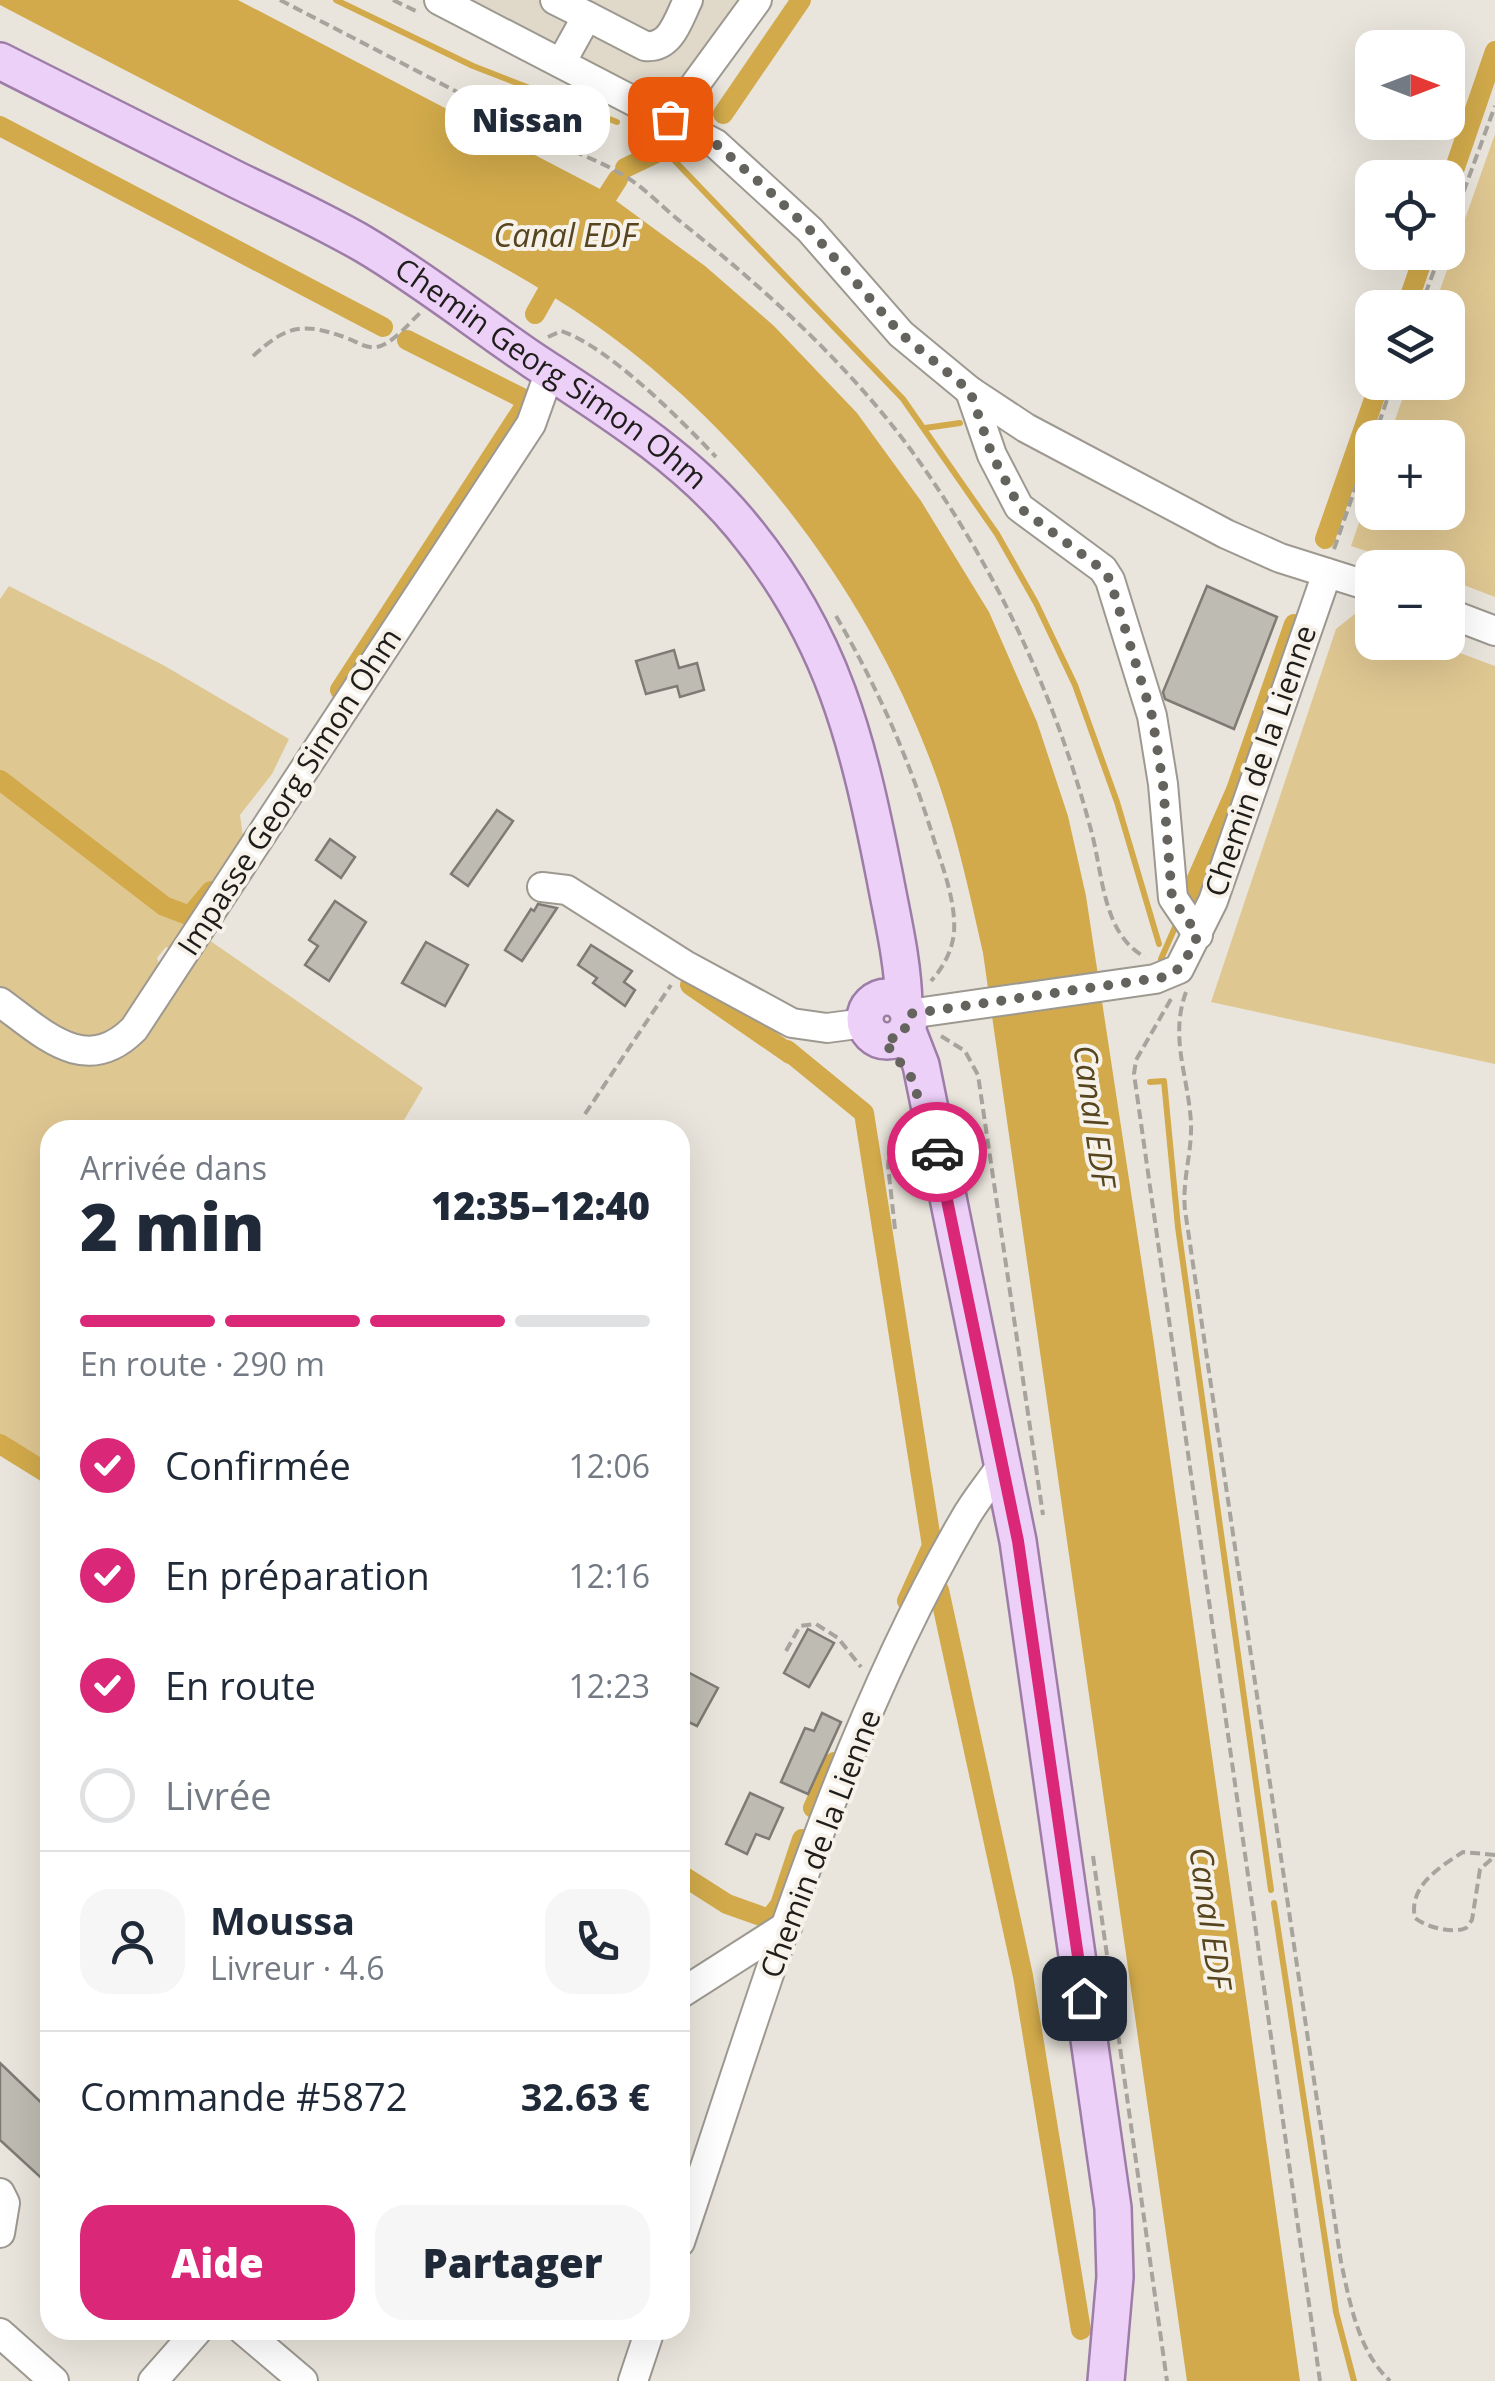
<!DOCTYPE html>
<html lang="fr">
<head>
<meta charset="utf-8">
<style>
	body { margin:0; font-family:"Open Sans",sans-serif; background:#f6f6f7; color:#1f2937; height:100vh; display:flex; flex-direction:column; font-size:38px; white-space:nowrap }
	* { box-sizing:border-box; margin:0 }
	p { font-size:32px; color:#747a83 }
	.icon { flex:none; width:55px; height:55px; fill:none; stroke:currentColor; stroke-width:2; stroke-linecap:round; stroke-linejoin:round }
	.map { position:relative; flex:1; overflow:hidden }
	.details { position:absolute; left:40px; top:1120px; width:650px; height:1220px; display:flex; flex-direction:column; background:#fff; border-radius:30px; box-shadow:0 10px 40px #0002 }
	.details>* { flex:none }
	.needle { width:65px; rotate:90deg }
	.buttons { position:absolute; left:1355px; top:30px; display:grid; gap:20px }
	.buttons a { display:grid; place-items:center; width:110px; height:110px; border-radius:20px; background:#fff; box-shadow:0 10px 40px #0002; font-size:50px }
	.pin { position:absolute; display:grid; place-items:center; width:85px; height:85px; color:#fff; margin:-42px; border-radius:20px; box-shadow:0 5px 15px #0006 }
	.courier { position:absolute; display:grid; place-items:center; width:100px; height:100px; margin:-50px; border:8px solid #db2777; border-radius:50%; background:#fff; color:#222; box-shadow:0 2px 12px #0007 }
	.bubble { position:absolute; height:70px; border-radius:30px; background:#fff; box-shadow:0 10px 40px #0002; font-size:32px; font-weight:800; line-height:70px; text-align:center }
	.headline em { font-style:normal; font-weight:800 }
	.headline div { display:flex; flex-direction:column-reverse }
	.headline { display:flex; align-items:center; justify-content:space-between; height:170px; padding:0 40px }
	h1 { font-size:65px; font-weight:800; line-height:75px }
	.bar { display:grid; grid-template-columns:repeat(4,1fr); gap:15px 10px; align-content:center; height:120px; padding:0 40px }
	.bar i { height:12px; border-radius:8px; background:#e0e1e3 }
	.bar .on { background:#db2777 }
	.bar p { grid-column:span 4 }
	.line { display:flex; align-items:center; gap:25px; padding:0 40px; border-top:2px solid #e0e1e3 }
	.line div { flex:1 }
	.round { display:grid; place-items:center; flex:none; width:105px; height:105px; border-radius:30px; background:#f6f6f7 }
	ol { padding:0 40px; list-style:none }
	li { display:flex; align-items:center; gap:30px; height:110px }
	li p { margin-inline-start:auto }
	li .icon { padding:10px; border-radius:50%; background:#db2777; color:#fff; stroke-width:4 }
	li:last-child { color:#747a83 }
	li i { width:55px; height:55px; border:5px solid #e0e1e3; border-radius:50% }
	.button { display:flex; gap:20px; margin-top:auto; padding:20px 40px }
	.button a { flex:1; height:115px; border-radius:30px; background:#db2777; color:#fff; font-size:40px; font-weight:800; line-height:115px; text-align:center }
	.button a+a { background:#f6f6f7; color:#1f2937 }
	.map>svg:first-child { display:block }
</style>
</head>
<body>
<div class="map">
<svg width="1495" height="2381" viewBox="0 0 1495 2381">
	<rect width="100%" height="100%" fill="#e9e5dc"/>
	<!-- built -->
	<path fill="#e0d9ca" d="M474,0H741L668,105Z"/>
	<!-- green -->
	<g fill="#dfc792">
		<path d="M1495,134V597L1448,579V568L1415,567L1351,546L1372,485V512H1448V438L1389,437L1408,383L1448,382V308L1434,307Z"/>
		<path d="M9,586L163,665L289,739L272,774L240,815L244,844L177,953L166,947L157,958L163,975L131,1022L83,1045L0,996V599Z"/>
		<path d="M1356,613L1372,620V642L1433,643L1495,666V1064L1211,1002L1336,629Z"/>
		<path d="M206,938L423,1088L398,1130H50V1465L0,1439V1011L102,1062Z"/>
	</g>
	<!-- water -->
	<path fill="#d2aa4b" d="M0,0H238L600,189L705,266L774,326L857,413L921,501L989,612L1037,722L1068,816L1086,896L1154,1344L1300,2381H1187L983,953C970,896 958,839 939,784C876,603 751,434 594,324C517,270 433,230 350,187C233,126 117,66 0,5Z"/>
	<g fill="none" stroke-linecap="round" stroke-linejoin="round">
		<!-- stream -->
		<g stroke="#d2aa4b" stroke-width="6">
			<path d="M336,0L473,66L617,122"/>
			<path d="M672,158L903,399L997,534L1036,603L1075,685L1117,802L1159,944"/>
			<path d="M925,428L960,423"/>
			<path d="M1161,959L1176,925"/>
			<path d="M1150,1082L1164,1081L1178,1227L1271,1890"/>
			<path d="M1274,1903L1336,2312L1354,2381"/>
		</g>
		<!-- canal -->
		<g stroke="#d2aa4b" stroke-width="20">
			<path d="M723,114L801,0"/>
			<path d="M0,126L383,327"/>
			<path d="M625,168L671,146"/>
			<path d="M1448,188L1495,51"/>
			<path d="M595,215L618,179"/>
			<path d="M1406,308L1425,252"/>
			<path d="M535,314L558,273"/>
			<path d="M1325,539L1380,382"/>
			<path d="M340,690L528,401L407,340"/>
			<path d="M0,780L164,906L190,916L211,891"/>
			<path d="M1188,899L1236,790L1294,624"/>
			<path d="M690,985L790,1054"/>
			<path d="M787,1050L864,1113L932,1546L907,1601"/>
			<path d="M0,1444L50,1475"/>
			<path d="M939,1590L1023,1976L1081,2330"/>
			<path d="M813,1808L834,1762"/>
			<path d="M680,1874L727,1904L769,1919L780,1905L802,1839"/>
		</g>
	</g>
	<!-- building -->
	<g fill="#bebbb2" stroke="#7f7b74" stroke-width="2.5">
		<path d="M1207,586L1277,617L1234,729L1165,699L1163,692Z"/>
		<path d="M674,650L679,668L697,663L704,690L680,697L677,686L646,694L636,661Z"/>
		<path d="M497,810L513,821L468,886L451,874Z"/>
		<path d="M330,839L355,857L341,878L316,860Z"/>
		<path d="M335,901L366,922L329,981L305,965L318,946L309,940Z"/>
		<path d="M538,904L557,908L522,961L505,950L531,909L534,911Z"/>
		<path d="M426,942L468,965L445,1006L402,983Z"/>
		<path d="M591,945L632,971L624,982L635,990L625,1006L593,983L597,978L578,965Z"/>
		<path d="M808,1629L834,1643L809,1687L784,1673Z"/>
		<path d="M680,1668L718,1688L697,1726L680,1718Z"/>
		<path d="M822,1713L841,1722L808,1794L781,1782L805,1728L814,1731Z"/>
		<path d="M750,1793L783,1808L769,1839L756,1834L747,1854L726,1844Z"/>
		<path d="M0,2063L50,2111V2186L0,2140Z"/>
	</g>
	<g fill="none" stroke-linecap="round" stroke-linejoin="round">
		<defs>
			<g id="minor">
				<path d="M439,0L716,144L810,230L901,334L970,391L1026,428L1226,534L1280,558L1372,587"/>
				<path d="M555,0L587,16L561,63"/>
				<path d="M587,16L645,46C671,49 678,20 688,0"/>
				<path d="M670,119L757,0"/>
				<path d="M970,391L992,455L1019,507L1103,569L1110,580L1152,716L1163,784L1173,898L1198,935"/>
				<path d="M1448,613L1495,631"/>
				<path d="M542,887L567,890L685,965L792,1023L827,1028L865,1023"/>
				<path d="M0,1002C43,1033 85,1078 134,1029L531,424L550,371"/>
				<path d="M909,1014L1155,979L1179,969L1213,901L1327,573"/>
				<path d="M680,1994L788,1925"/>
				<path d="M0,2193L5,2203L0,2233"/>
				<path d="M680,2242C762,2000 835,1742 964,1520C975,1500 991,1482 1003,1463"/>
				<path d="M243,2330L303,2381"/>
				<path d="M0,2333L54,2381"/>
				<path d="M153,2381L198,2330"/>
				<path d="M633,2381L650,2330"/>
			</g>
			<g id="major">
				<path id="s1" d="M0,61C79,100 158,140 237,180C280,201 324,221 365,245C424,280 478,323 534,361C607,409 685,457 741,525C833,636 858,741 885,878C893,921 903,961 904,1005"/>
				<circle cx="887" cy="1019" r="22"/>
				<path d="M907,1029L921,1065L1018,1541L1113,2208L1115,2277L1106,2381"/>
			</g>
		</defs>
		<!-- minor casing -->
		<use href="#minor" stroke="#9d9991" stroke-width="32"/>
		<!-- major casing -->
		<use href="#major" stroke="#9d7da8" stroke-width="40"/>
		<!-- path -->
		<g stroke="#a7a49d" stroke-width="4" stroke-dasharray="10 5" stroke-linecap="butt">
			<path d="M280,0C367,45 454,90 541,136C567,150 597,159 623,175C644,187 662,207 681,222C766,290 847,363 911,450C995,566 1054,692 1091,830C1103,873 1102,934 1145,957"/>
			<path d="M393,0L420,13"/>
			<path d="M1448,234L1495,106"/>
			<path d="M1420,308L1441,252"/>
			<path d="M548,337L561,331C609,347 680,419 716,457"/>
			<path d="M253,356C287,325 303,322 347,338C357,342 367,349 377,347C394,343 409,323 421,312"/>
			<path d="M1374,438L1393,382"/>
			<path d="M1334,549L1372,440"/>
			<path d="M836,616C879,690 910,761 935,843C944,871 956,903 954,933C952,951 943,968 931,981"/>
			<path d="M1186,992C1169,1038 1189,1078 1191,1124C1192,1153 1182,1180 1185,1210L1341,2262C1350,2303 1358,2351 1390,2381"/>
			<path d="M1171,999L1136,1060L1134,1074L1320,2381"/>
			<path d="M941,1036L965,1051L978,1075L1043,1515"/>
			<path d="M585,1114L671,985"/>
			<path d="M895,1229L888,1166L890,1150L899,1141L909,1140"/>
			<path d="M786,1651L800,1626L816,1624L838,1638L861,1667"/>
			<path d="M1495,1855L1463,1852C1440,1867 1408,1886 1415,1918C1426,1927 1453,1934 1466,1928L1472,1920L1480,1869L1495,1856"/>
			<path d="M1093,1856L1167,2381"/>
		</g>
		<!-- minor -->
		<use href="#minor" stroke="#fff" stroke-width="28"/>
		<!-- major -->
		<use href="#major" stroke="#edd0f8" stroke-width="35"/>
	</g>
	<g fill="none" stroke-linecap="round" stroke-linejoin="round">
		<!-- done -->
		<path stroke="#65635e" stroke-width="10" stroke-dasharray="0 18" d="M670,119L716,144L768,190L810,230L901,334L970,391L992,455L1020,508L1103,570L1110,580L1152,716L1163,784L1172,898L1198,935C1189,952 1184,970 1165,977L909,1014L903,1035L884,1041L911,1077L937,1152"/>
		<!-- route -->
		<path stroke="#db2777" stroke-width="12" d="M937,1152L1018,1541L1084,1998"/>
	</g>
	<g text-anchor="middle" stroke-width="8" stroke-linejoin="round" paint-order="stroke">
		<!-- street labels -->
		<g font-size="30" fill="#1e1d1a" stroke="#f6f2e9">
			<text dy="10" stroke="none"><textPath href="#s1" startOffset="635">Chemin Georg Simon Ohm</textPath></text>
			<text transform="translate(1261 761) rotate(-71)" y="10">Chemin de la Lienne</text>
			<text transform="translate(290 792) rotate(-57)" y="10">Impasse Georg Simon Ohm</text>
			<text transform="translate(821 1844) rotate(-69)" y="10">Chemin de la Lienne</text>
		</g>
		<!-- water labels -->
		<g font-size="32" font-style="italic" fill="#56451e" stroke="#f6f2e9">
			<text x="565" y="247">Canal EDF</text>
			<text transform="translate(1094 1116) rotate(82)" y="11">Canal EDF</text>
			<text transform="translate(1210 1918) rotate(82)" y="11">Canal EDF</text>
		</g>
	</g>
</svg>
<div class="buttons">
<a><svg class="needle" viewBox="-14 -14 28 28"><path d="M0-13l5 13h-10z" fill="#e53935"/><path d="M0 13l5-13h-10z" fill="#747a83"/></svg></a>
<a><svg class="icon" aria-label="locate" viewBox="0 0 24 24"><circle cx="12" cy="12" r="6"/><path d="M12 2v4M12 18v4M2 12h4M18 12h4"/></svg></a>
<a><svg class="icon" aria-label="layers" viewBox="0 0 24 24"><path d="M12 4l9 5-9 5-9-5zM3 14l9 5 9-5"/></svg></a>
<a>+</a>
<a>−</a>
</div>
<div class="pin" style="left:670px;top:119px;background:#ea580c"><svg class="icon" aria-label="bag" viewBox="0 0 24 24"><path d="M5 8h14l-1 12H6zM9 8a3 3 0 0 1 6 0"/></svg></div>
<div class="pin" style="left:1084px;top:1998px;background:#1f2937"><svg class="icon" aria-label="home" viewBox="0 0 24 24"><path d="M3 11l9-7 9 7M6 9v11h12V9"/></svg></div>
<div class="courier" style="left:937px;top:1152px"><svg class="icon" aria-label="car" viewBox="0 0 24 24"><path d="M5 17H2v-5l4-1 3-4h7l3 4 3 1v5h-3M9 17h6M6 11h13"/><circle cx="7" cy="17" r="2"/><circle cx="17" cy="17" r="2"/></svg></div>
<div class="bubble" style="left:445px;top:85px;width:165px">Nissan</div>
<section class="details">
<div class="headline"><div><h1>2 min</h1><p>Arrivée dans</p></div><em>12:35–12:40</em></div>
<div class="bar"><i class="on"></i><i class="on"></i><i class="on"></i><i></i><p>En route · 290 m</p></div>
<ol>
<li><svg class="icon" aria-label="check" viewBox="0 0 24 24"><path d="M5 12l5 5 9-10"/></svg>Confirmée<p>12:06</p></li>
<li><svg class="icon" aria-label="check" viewBox="0 0 24 24"><path d="M5 12l5 5 9-10"/></svg>En préparation<p>12:16</p></li>
<li><svg class="icon" aria-label="check" viewBox="0 0 24 24"><path d="M5 12l5 5 9-10"/></svg>En route<p>12:23</p></li>
<li><i></i>Livrée</li>
</ol>
<div class="line" style="height:180px"><a class="round"><svg class="icon" aria-label="person" viewBox="0 0 24 24"><circle cx="12" cy="8" r="4"/><path d="M4 21q1-7 8-7t8 7"/></svg></a><div><b>Moussa</b><p>Livreur · 4.6</p></div><a class="round"><svg class="icon" aria-label="phone" viewBox="0 0 24 24"><path d="M5 4h4l2 5-3 2q2 4 5 5l2-3 5 2v4C11 20 4 13 5 4z"/></svg></a></div>
<div class="line" style="height:130px"><div>Commande #5872</div><b>32.63 €</b></div>
<div class="button"><a>Aide</a><a>Partager</a></div>
</section>
</div>
</body>
</html>
